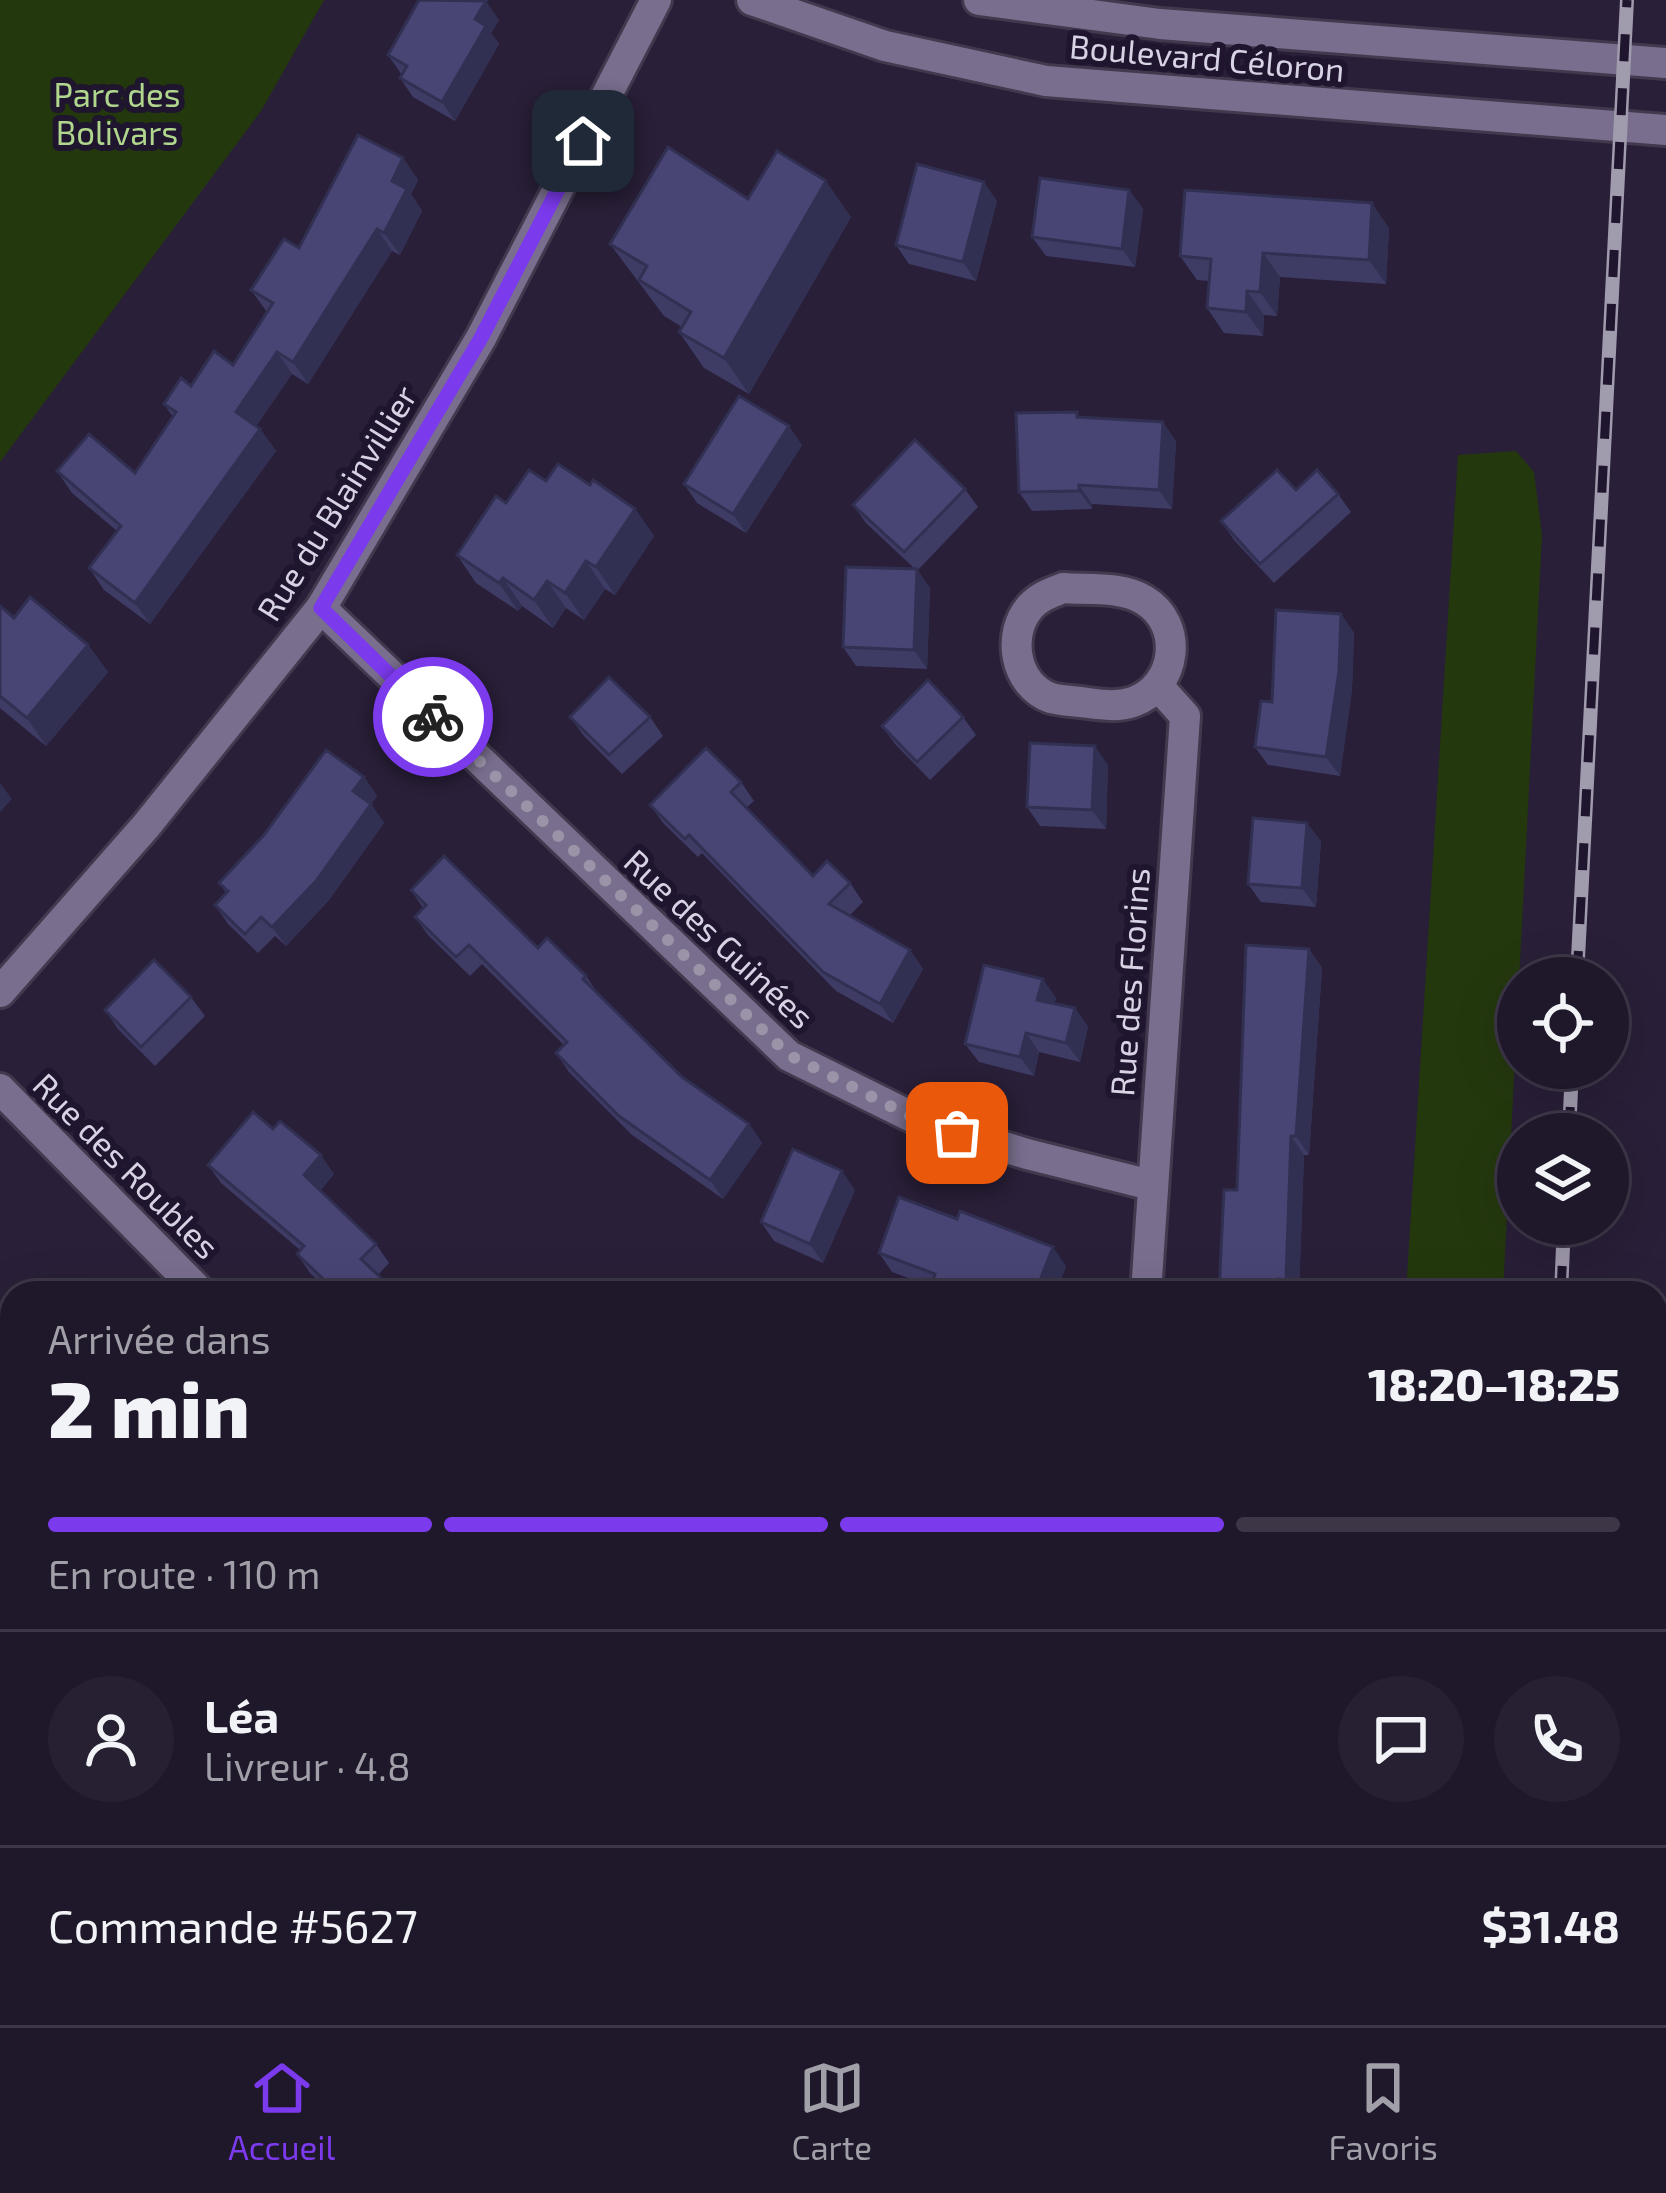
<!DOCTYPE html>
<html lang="fr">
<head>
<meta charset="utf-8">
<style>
	body { margin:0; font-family:"Exo 2",sans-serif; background:#272032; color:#f1f3f6; height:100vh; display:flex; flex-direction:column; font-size:45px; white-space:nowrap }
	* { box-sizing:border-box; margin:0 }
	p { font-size:39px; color:#a19fa8 }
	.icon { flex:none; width:66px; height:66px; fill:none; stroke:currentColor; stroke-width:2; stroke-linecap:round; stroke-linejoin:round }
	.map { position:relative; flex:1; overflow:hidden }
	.panel { position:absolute; left:0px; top:1281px; width:1668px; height:744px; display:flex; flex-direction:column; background:#1f172a; border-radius:36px 36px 0 0; box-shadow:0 12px 48px #0002,0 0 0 3px #3c3647 }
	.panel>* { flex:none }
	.tools { position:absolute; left:1497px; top:957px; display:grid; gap:24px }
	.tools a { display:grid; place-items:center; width:132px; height:132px; border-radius:50%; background:#1f172a; box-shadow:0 12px 48px #0002,0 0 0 3px #3c3647; font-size:60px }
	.pin { position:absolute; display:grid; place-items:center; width:102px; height:102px; color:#fff; margin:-51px; border-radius:24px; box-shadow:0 6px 18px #0006 }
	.courier { position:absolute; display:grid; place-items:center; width:120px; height:120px; margin:-60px; border:9px solid #7c3aed; border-radius:50%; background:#fff; color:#222; box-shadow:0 3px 15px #0007 }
	.headline em { font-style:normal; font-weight:800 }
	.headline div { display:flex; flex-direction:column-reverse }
	.headline { display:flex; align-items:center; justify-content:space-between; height:204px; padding:0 48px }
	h1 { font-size:78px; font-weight:800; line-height:90px }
	.bar { display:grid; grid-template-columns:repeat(4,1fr); gap:18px 12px; align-content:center; height:144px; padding:0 48px }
	.bar i { height:15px; border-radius:9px; background:#3c3647 }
	.bar .current { background:#7c3aed }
	.bar p { grid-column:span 4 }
	.line { display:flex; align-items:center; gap:30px; padding:0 48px; border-top:3px solid #3c3647 }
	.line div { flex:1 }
	.round { display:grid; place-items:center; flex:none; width:126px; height:126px; border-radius:63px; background:#272032 }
	.menu { display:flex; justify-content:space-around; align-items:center; height:168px; border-top:3px solid #3c3647; background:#1f172a; font-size:33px; color:#a19fa8 }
	.menu a { display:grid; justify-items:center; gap:6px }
	.menu .current { color:#7c3aed }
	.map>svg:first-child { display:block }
</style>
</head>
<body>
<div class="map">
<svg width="1666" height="2025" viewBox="0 0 1666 2025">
	<rect width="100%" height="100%" fill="#291f38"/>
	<!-- green -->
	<g fill="#24380e">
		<path d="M0,0H324L261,111L0,462Z"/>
		<path d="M1516,451L1534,472L1542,535L1503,1293H1406L1458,455Z"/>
	</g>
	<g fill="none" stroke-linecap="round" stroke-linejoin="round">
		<defs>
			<g id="minor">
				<path d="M752,0L885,46L1046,81L1666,130"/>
				<path d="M979,0L1160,24L1666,63"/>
				<path d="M1063,588C1088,590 1122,586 1144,600C1185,624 1177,687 1133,702C1118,707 1103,705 1088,703C1076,701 1062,701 1051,698C1014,685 1006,633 1031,606C1040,596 1051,593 1063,588Z"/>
				<path d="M321,608L789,1056L922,1122L1027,1154L1151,1185"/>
				<path d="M0,992L146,826L321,608L481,338L656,0"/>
				<path d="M0,1089L201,1293"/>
				<path d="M1146,1293L1185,716L1158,686"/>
				<path d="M0,1718L12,1707"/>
				<path d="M0,1769L12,1783"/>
				<path d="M324,2013L364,2025"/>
				<path d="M1111,2025L1112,2013"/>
			</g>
		</defs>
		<!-- minor casing -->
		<use href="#minor" stroke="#42394e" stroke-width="36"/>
		<!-- minor -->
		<use href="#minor" stroke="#796e8d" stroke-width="30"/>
		<defs>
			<g id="rail">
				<path d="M1577,978L1627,0"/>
				<path d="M1569,1134L1572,1068"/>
				<path d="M1561,1293L1564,1224"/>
				<path d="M1522,2025L1523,2013"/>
			</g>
		</defs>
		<!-- rail casing -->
		<use href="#rail" stroke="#a19bae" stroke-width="14"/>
		<!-- rail -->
		<use href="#rail" stroke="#1f152e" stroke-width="9" stroke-dasharray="27" stroke-linecap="butt"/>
	</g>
	<!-- wall -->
	<g fill="#3e3b65">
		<path d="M499,20L491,33L499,44L455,121L413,97L400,78L402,75L388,55Z"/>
		<path d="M403,158L418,180L411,194L422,211L400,255L392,251L308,384L292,374L256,426L260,429L276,451L150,624L104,590L89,568L117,531L72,493L57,471L135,473L173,417L164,404L191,386L233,365L267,312L251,290Z"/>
		<path d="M1129,190L1143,209L1135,267L1046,256L1032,237Z"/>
		<path d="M748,199L851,217L749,394L704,368L679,332L682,327L664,316L610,244Z"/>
		<path d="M997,201L976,281L909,264L896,245Z"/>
		<path d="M1389,228L1386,284L1280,277L1277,316L1264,315L1263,336L1224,333L1207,308L1209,281L1197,280L1180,256Z"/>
		<path d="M1081,417L1176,441L1172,509L1092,504V509L1032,511L1019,492Z"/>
		<path d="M802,445L746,533L697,503L684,484Z"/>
		<path d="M546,481L590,485L635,509L654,536L615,595L605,589L584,620L566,608L553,628L522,606L518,611L476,583L457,555L506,503Z"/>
		<path d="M965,489L978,507L917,571L930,588L927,669L856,666L843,647L915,569L866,523L853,505Z"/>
		<path d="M1296,490L1338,494L1351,512L1274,583L1234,540L1221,521Z"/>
		<path d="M0,606L14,618L88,645L108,672L46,746L0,708Z"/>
		<path d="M1341,614L1354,633L1352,689L1340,776L1268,765L1255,747Z"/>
		<path d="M570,717H650L663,736L622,774L584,736Z"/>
		<path d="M963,717L976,735L930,780L895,744L882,726Z"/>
		<path d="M1108,765L1106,829L1040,826L1027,807Z"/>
		<path d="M364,777L377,796L371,804L384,823L329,900L286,946L275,936L258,953L228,924L215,905L226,893L219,883Z"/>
		<path d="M741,782L754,801L746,808L813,876L850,883L863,902L849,916L910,950L923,969L893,1023L836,991L702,853L698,857L664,824L650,805Z"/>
		<path d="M1321,841L1316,907L1261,902L1248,884Z"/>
		<path d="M411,890L538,948L586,976L599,995L682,1077L749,1124L762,1143L723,1199L632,1135L569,1072L556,1053L564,1045L482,964L470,976L428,935L415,917L423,908Z"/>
		<path d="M1309,949L1322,968L1309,1155H1304L1299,1293H1219L1237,1190Z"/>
		<path d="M191,997L205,1016L155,1066L118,1029L105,1010Z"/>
		<path d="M1056,998L1054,1004L1075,1008L1088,1027L1080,1062L1039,1052L1034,1076L979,1062L965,1044Z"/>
		<path d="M273,1129L334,1174L320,1191L376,1244L389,1263L378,1275L391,1293H331L310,1273L297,1254L300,1250L221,1183L208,1165Z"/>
		<path d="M855,1190L823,1263L774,1241L761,1222Z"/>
		<path d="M879,1253L1066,1266L1056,1293H943L941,1290L892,1272Z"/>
		<path d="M0,1489L8,1497L12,1493V1591L0,1578Z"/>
		<path d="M0,1871L12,1888V1895L6,1901L12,1908V1993L0,1981Z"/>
		<path d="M32,2013H148L157,2025H43Z"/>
		<path d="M590,2013H870L878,2025H630Z"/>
	</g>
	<!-- shaded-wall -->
	<g fill="#323052">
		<path d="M486,1L499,20L491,33L499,44L455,121L442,102L475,19Z"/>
		<path d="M403,158L418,180L411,194L422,211L400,255L384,233L392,181Z"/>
		<path d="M826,181L851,217L749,394L724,358Z"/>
		<path d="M984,182L997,201L976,281L963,262Z"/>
		<path d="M1129,190L1143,209L1135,267L1122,249Z"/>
		<path d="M1372,203L1389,228L1386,284L1369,260Z"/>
		<path d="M377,229L392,251L308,384L293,362Z"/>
		<path d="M1263,253L1280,277L1277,316L1260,292Z"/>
		<path d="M1247,291L1264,315L1263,336L1246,312Z"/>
		<path d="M277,352L292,374L251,434L236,412Z"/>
		<path d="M1163,422L1176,441L1172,509L1159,490Z"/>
		<path d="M789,426L802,445L746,533L733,514Z"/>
		<path d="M260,429L276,451L150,624L135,603Z"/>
		<path d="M1079,485L1092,504V509L1079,491Z"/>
		<path d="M635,509L654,536L615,595L596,567Z"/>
		<path d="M586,561L605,589L584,620L565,593Z"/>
		<path d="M917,569L930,588L927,669L914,650Z"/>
		<path d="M503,578L522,606L518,611L499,583Z"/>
		<path d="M547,581L566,608L553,628L534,600Z"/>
		<path d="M1341,614L1354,633L1352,689L1340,776L1326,757Z"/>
		<path d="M88,645L108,672L46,746L27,718Z"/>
		<path d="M1095,746L1108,765L1106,829L1092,810Z"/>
		<path d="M364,777L377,796L366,810L353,791Z"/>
		<path d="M0,783L12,799L0,812Z"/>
		<path d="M371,804L384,823L329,900L286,946L272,927Z"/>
		<path d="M1307,823L1321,841L1316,907L1302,888Z"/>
		<path d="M1309,949L1322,968L1309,1155L1296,1136Z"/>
		<path d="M910,950L923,969L893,1023L880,1004Z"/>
		<path d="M1043,979L1056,998L1051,1018L1037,1000Z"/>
		<path d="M1075,1008L1088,1027L1080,1062L1066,1043Z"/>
		<path d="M1026,1033L1039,1052L1034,1076L1020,1057Z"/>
		<path d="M749,1124L762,1143L723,1199L710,1180Z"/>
		<path d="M1291,1136L1304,1155L1299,1293H1296L1286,1280Z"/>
		<path d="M321,1155L334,1174L317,1194L304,1175Z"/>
		<path d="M842,1171L855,1190L823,1263L810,1244Z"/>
		<path d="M1053,1247L1066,1266L1056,1293H1035Z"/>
		<path d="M380,1277L391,1293H365Z"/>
		<path d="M1279,1279L1288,1293H1278Z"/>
		<path d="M973,1282L981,1293H968Z"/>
		<path d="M867,2013H870L878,2025H863Z"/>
		<path d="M1008,2013H1022L1021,2025H1007Z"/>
		<path d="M1256,2013H1270V2025H1255Z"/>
	</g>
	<!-- building -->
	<g fill="#484575" stroke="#323052" stroke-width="3">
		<path d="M419,0L486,1L475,19L486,26L442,102L400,78L407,66L388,55Z"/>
		<path d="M358,135L403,158L392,181L407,189L384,233L377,229L293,362L277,352L236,412L260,429L135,603L89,568L121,526L57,471L89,434L135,473L176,412L164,404L181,378L191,386L214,351L233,365L273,303L251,290L284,239L299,248Z"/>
		<path d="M668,147L748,199L777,151L826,181L724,358L679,332L691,312L639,280L647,266L610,244Z"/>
		<path d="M917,164L984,182L963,262L896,245Z"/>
		<path d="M1040,178L1129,190L1122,249L1032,237Z"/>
		<path d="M1185,190L1372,203L1369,260L1263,253L1260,292L1247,291L1246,312L1207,308L1211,259L1180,256Z"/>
		<path d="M739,396L789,426L733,514L684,484Z"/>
		<path d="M1077,412V417L1163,422L1159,490L1079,485V491L1019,492L1016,413Z"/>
		<path d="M915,440L965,489L904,552L853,505Z"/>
		<path d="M558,464L590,485L593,480L635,509L596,567L586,561L565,593L547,581L534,600L503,578L499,583L457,555L496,496L506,503L529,470L546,481Z"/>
		<path d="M1277,470L1296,490L1317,470L1338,494L1260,564L1221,521Z"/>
		<path d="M846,567L917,569L914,650L843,647Z"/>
		<path d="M30,597L88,645L27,718L0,696V606L14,618Z"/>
		<path d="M1276,610L1341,614L1339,671L1326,757L1255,747L1261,701L1272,702Z"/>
		<path d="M609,677L650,717L609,755L570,717Z"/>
		<path d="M928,680L963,717L917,762L882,726Z"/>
		<path d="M1030,743L1095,746L1092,810L1027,807Z"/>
		<path d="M706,748L741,782L731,792L813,876L827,861L850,883L829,904L910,950L880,1004L823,972L689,835L685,839L650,805Z"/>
		<path d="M326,750L364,777L353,791L371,804L316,881L272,927L261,917L245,934L215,905L228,891L219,883L264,835Z"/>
		<path d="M1253,818L1307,823L1302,888L1248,884Z"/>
		<path d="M444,856L538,948L547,938L586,976L583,979L682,1077L749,1124L710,1180L619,1116L556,1053L567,1042L469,945L456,957L415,917L426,905L411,890Z"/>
		<path d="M1246,945L1309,949L1296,1136H1291L1286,1280L1279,1279L1278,1293H1219L1224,1190H1237Z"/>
		<path d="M154,960L191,997L141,1047L105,1010Z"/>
		<path d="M984,965L1043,979L1037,1000L1075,1008L1066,1043L1026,1033L1020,1057L965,1044Z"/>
		<path d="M253,1112L273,1129L280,1121L321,1155L304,1175L376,1244L361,1259L380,1277L365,1293H338L297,1254L304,1246L208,1165Z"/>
		<path d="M793,1149L842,1171L810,1244L761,1222Z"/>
		<path d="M899,1197L957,1219L960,1211L1053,1247L1035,1293H1000L973,1282L968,1293L933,1279L935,1274L879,1253Z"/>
		<path d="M432,1285L445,1293H427Z"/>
		<path d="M0,1489L8,1497L12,1493V1560L0,1571Z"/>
		<path d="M0,1894L12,1908V1988L0,1976Z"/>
		<path d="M37,2013H140L157,2025H49Z"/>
		<path d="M640,2013H867L863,2025H677Z"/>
		<path d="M952,2013H1008L1007,2025H924V2023L952,2025Z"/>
		<path d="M1186,2013H1256L1255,2025H1185Z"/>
	</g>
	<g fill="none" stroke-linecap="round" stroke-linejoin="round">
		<!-- done -->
		<path stroke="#9b94a8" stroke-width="12" stroke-dasharray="0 21.6" d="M433,717L789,1055L922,1122L957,1133"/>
		<!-- route -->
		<path stroke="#7c3aed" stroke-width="15" d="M433,717L321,608L481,338L583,141"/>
	</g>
	<g text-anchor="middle" stroke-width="12" stroke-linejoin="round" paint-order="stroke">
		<!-- street labels -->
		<g font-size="33" fill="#d8d3e4" stroke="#1f152e">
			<text transform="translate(1207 58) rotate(5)" y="12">Boulevard Céloron</text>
			<text transform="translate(337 503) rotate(-58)" y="12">Rue du Blainvillier</text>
			<text transform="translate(719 939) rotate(43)" y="12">Rue des Guinées</text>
			<text transform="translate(1130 982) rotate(-86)" y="12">Rue des Florins</text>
			<text transform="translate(126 1166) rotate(45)" y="12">Rue des Roubles</text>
		</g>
		<!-- park labels -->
		<g font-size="33" fill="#b0d78d" stroke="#1f152e">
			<text x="117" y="107">Parc des<tspan x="117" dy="38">Bolivars</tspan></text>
		</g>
	</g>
</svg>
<div class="tools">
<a><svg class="icon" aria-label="locate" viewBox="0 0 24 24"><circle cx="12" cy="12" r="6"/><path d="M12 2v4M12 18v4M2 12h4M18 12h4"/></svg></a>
<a><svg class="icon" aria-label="layers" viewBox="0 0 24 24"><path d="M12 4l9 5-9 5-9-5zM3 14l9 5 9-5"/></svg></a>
</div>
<div class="pin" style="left:957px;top:1133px;background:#ea580c"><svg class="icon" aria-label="bag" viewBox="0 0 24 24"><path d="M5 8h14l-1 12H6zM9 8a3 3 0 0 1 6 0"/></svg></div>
<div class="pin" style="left:583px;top:141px;background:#1f2937"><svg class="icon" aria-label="home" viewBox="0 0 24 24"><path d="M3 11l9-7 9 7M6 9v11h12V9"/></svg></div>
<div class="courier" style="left:433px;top:717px"><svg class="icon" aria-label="bike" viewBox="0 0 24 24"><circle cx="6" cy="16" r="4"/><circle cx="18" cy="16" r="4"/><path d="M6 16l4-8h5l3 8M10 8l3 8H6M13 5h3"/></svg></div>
<section class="panel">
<div class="headline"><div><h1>2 min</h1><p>Arrivée dans</p></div><em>18:20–18:25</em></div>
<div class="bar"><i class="current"></i><i class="current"></i><i class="current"></i><i></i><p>En route · 110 m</p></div>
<div class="line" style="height:216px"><a class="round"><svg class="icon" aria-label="person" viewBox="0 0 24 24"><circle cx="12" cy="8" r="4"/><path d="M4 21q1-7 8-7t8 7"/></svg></a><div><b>Léa</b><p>Livreur · 4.8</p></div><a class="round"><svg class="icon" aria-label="chat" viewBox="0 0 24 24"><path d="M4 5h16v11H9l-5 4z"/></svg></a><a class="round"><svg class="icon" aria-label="phone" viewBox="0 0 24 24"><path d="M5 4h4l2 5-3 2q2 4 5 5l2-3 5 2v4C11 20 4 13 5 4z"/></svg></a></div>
<div class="line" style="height:156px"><div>Commande #5627</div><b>$31.48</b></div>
</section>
</div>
<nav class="menu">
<a class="current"><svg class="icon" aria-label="home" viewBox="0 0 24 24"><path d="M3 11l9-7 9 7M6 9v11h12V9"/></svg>Accueil</a>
<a><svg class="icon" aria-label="map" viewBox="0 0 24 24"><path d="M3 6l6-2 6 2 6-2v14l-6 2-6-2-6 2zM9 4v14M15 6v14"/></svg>Carte</a>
<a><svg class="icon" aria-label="saved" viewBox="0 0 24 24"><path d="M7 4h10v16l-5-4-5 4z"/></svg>Favoris</a>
</nav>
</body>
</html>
